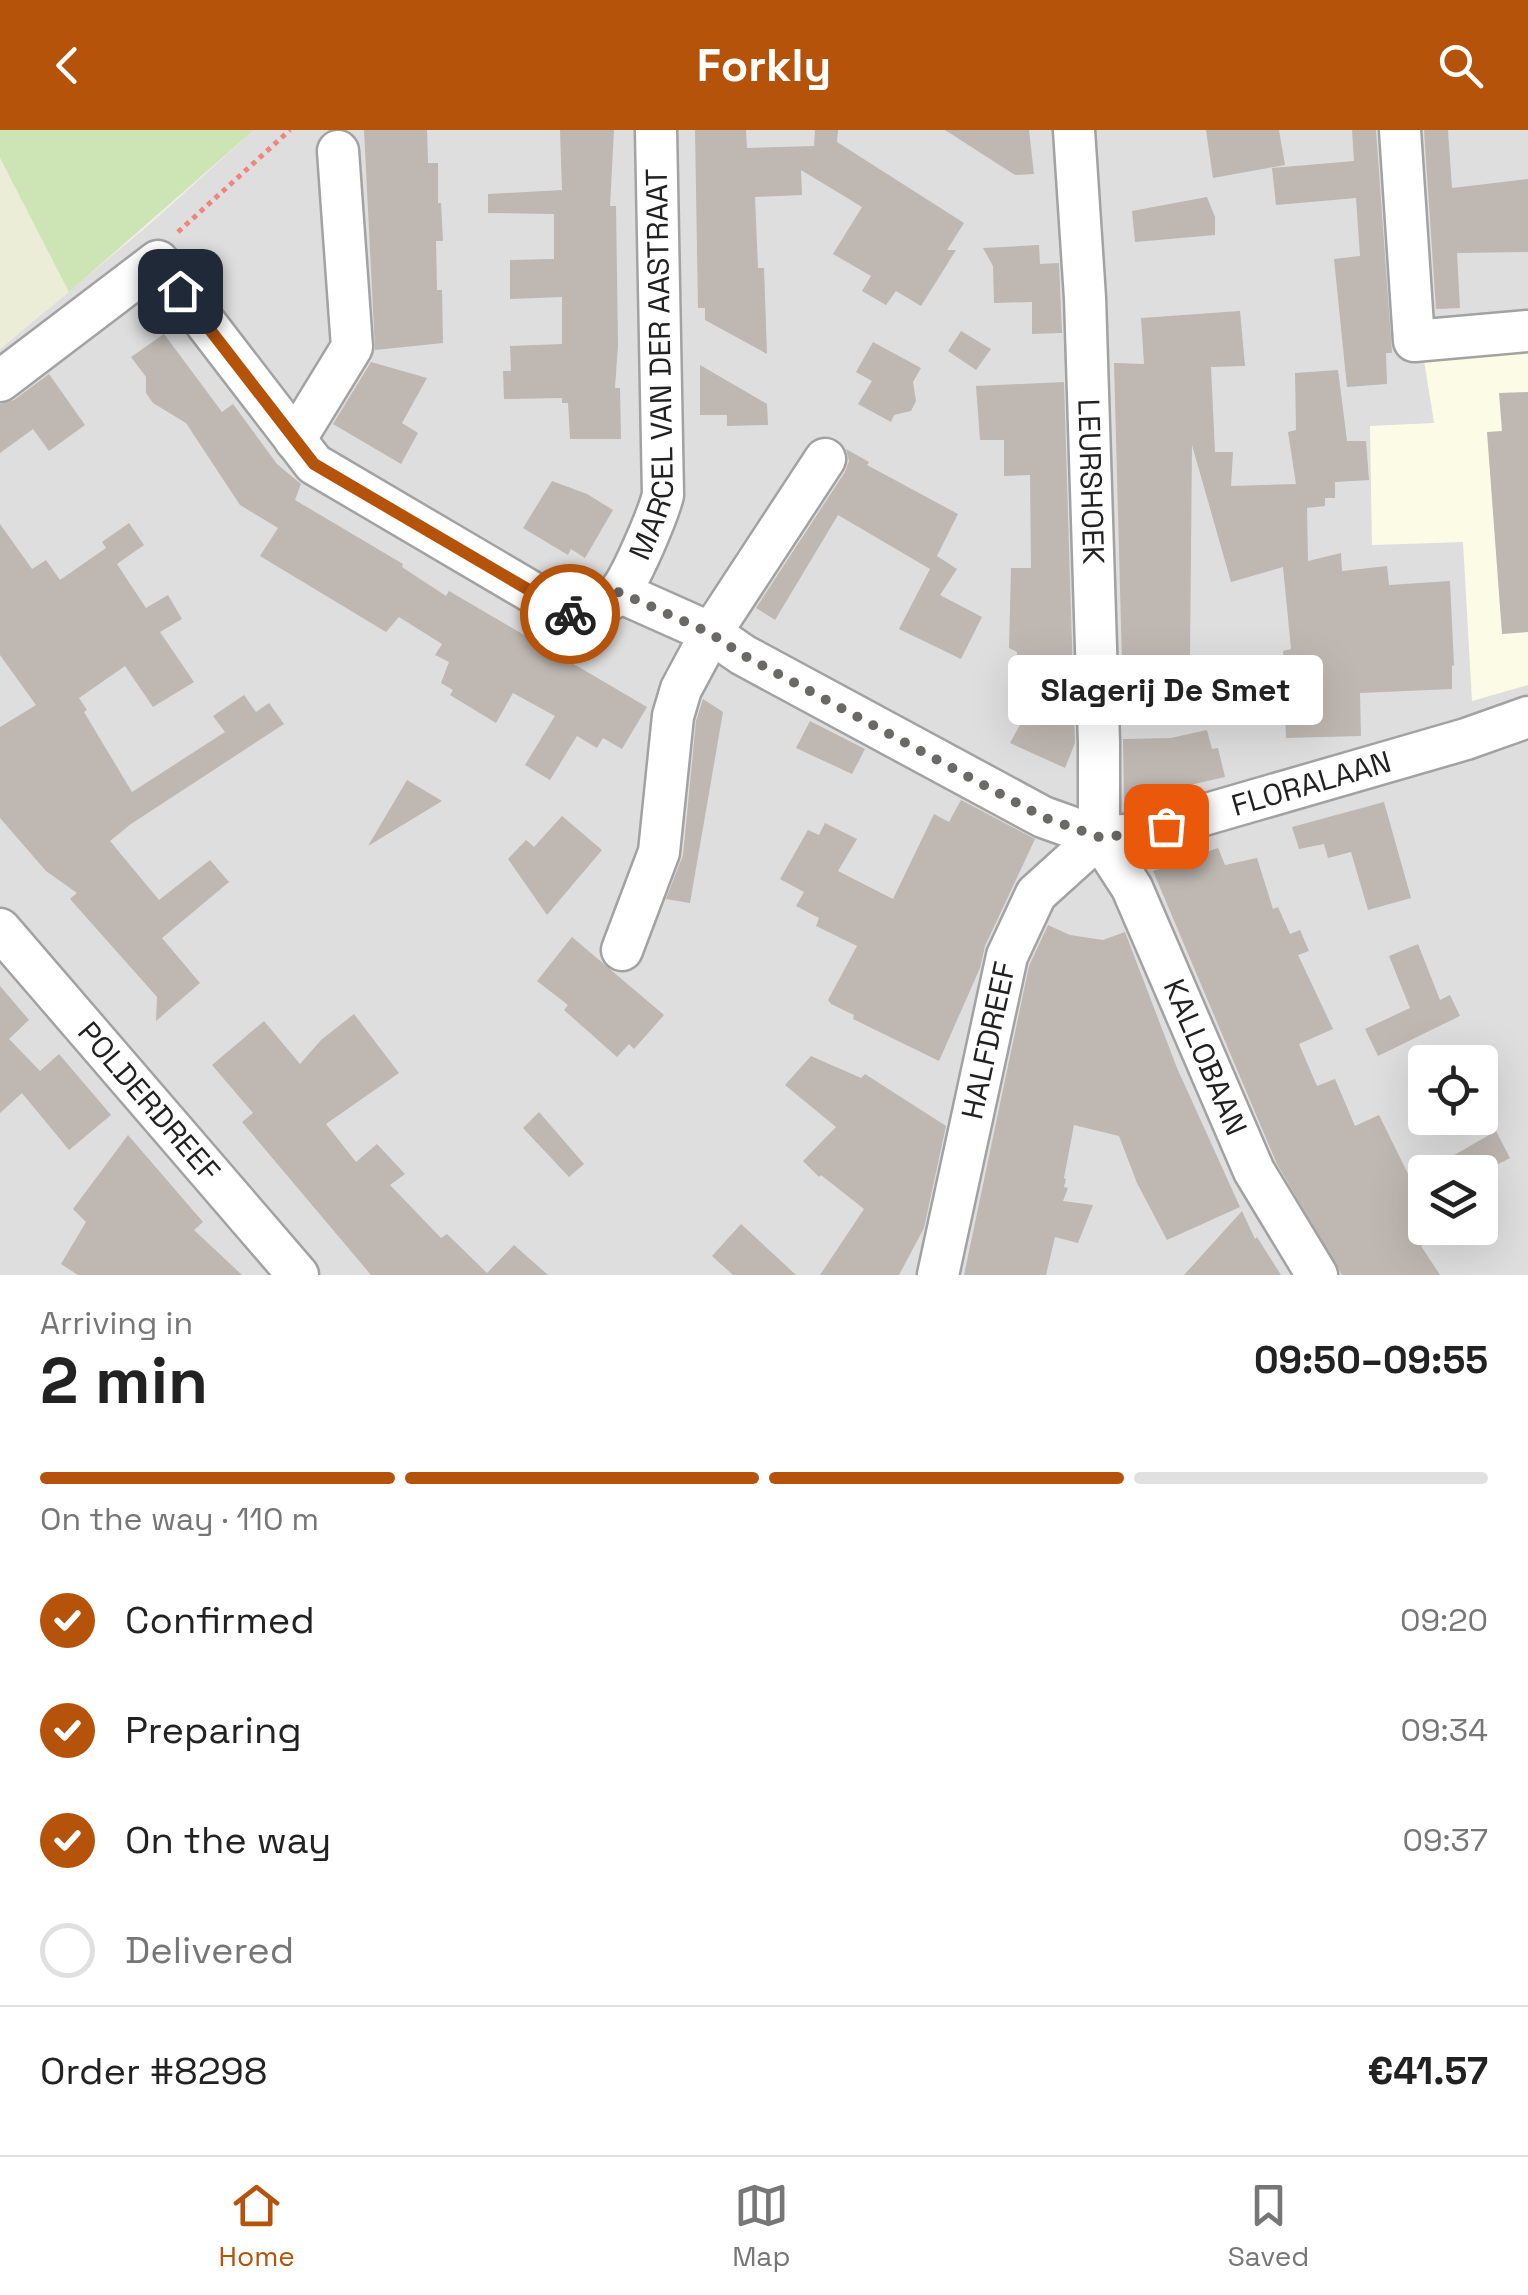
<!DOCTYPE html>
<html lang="en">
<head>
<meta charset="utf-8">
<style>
	body { margin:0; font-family:"Space Grotesk",sans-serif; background:#f6f6f6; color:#222; height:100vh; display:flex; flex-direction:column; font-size:38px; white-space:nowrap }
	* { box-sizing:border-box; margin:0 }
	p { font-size:32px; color:#767676 }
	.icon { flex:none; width:55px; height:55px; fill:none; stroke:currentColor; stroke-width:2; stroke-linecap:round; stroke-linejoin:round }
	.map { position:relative; height:1145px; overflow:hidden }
	.sheet { display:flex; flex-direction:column; background:#fff; flex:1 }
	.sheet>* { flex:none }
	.buttons { position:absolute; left:1408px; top:915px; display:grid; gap:20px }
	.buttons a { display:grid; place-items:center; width:90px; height:90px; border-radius:10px; background:#fff; box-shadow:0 10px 40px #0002; font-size:50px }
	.pin { position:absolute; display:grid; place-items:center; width:85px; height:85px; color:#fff; margin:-42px; border-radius:20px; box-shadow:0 5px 15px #0006 }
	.courier { position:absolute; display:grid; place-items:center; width:100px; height:100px; margin:-50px; border:8px solid #b45309; border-radius:50%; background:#fff; color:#222; box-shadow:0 2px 12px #0007 }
	.bubble { position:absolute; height:70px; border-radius:10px; background:#fff; box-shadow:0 10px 40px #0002; font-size:32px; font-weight:700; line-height:70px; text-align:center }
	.overview em { font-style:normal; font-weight:700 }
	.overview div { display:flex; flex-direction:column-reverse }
	.overview { display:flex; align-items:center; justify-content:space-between; height:170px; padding:0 40px }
	h1 { font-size:65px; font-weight:700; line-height:75px }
	.bar { display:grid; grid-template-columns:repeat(4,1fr); gap:15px 10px; align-content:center; height:120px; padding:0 40px }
	.bar i { height:12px; border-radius:8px; background:#e0e0e0 }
	.bar .current { background:#b45309 }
	.bar p { grid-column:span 4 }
	.line { display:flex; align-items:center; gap:25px; padding:0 40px; border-top:2px solid #e0e0e0 }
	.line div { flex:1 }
	ol { padding:0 40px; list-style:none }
	li { display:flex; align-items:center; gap:30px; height:110px }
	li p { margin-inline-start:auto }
	li .icon { padding:10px; border-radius:50%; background:#b45309; color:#fff; stroke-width:4 }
	li:last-child { color:#767676 }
	li i { width:55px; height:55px; border:5px solid #e0e0e0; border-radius:50% }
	header { display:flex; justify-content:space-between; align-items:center; height:130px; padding:0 40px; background:#b45309; color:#fff; font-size:45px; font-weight:700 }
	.menu { display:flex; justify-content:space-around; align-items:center; height:140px; border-top:2px solid #e0e0e0; background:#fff; font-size:28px; color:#767676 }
	.menu a { display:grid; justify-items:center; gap:5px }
	.menu .current { color:#b45309 }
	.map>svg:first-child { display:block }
</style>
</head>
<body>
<header><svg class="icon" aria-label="back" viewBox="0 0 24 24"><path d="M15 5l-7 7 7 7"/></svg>Forkly<svg class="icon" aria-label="search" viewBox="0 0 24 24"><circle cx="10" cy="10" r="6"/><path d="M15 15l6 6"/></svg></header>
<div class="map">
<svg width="1528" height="1145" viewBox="0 0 1528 1145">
	<rect width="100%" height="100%" fill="#f1eee9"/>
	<!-- residential -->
	<path fill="#dfdede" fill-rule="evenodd" d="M254,0H1528V1145H0V219L150,94ZM1425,932H1480V988H1425ZM1425,1042H1480V1098H1425Z"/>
	<!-- education -->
	<path fill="#fcfce6" d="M1528,215V555L1472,571L1463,412L1372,415L1370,296L1434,293L1423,224Z"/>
	<!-- farmland -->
	<path fill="#ecedd7" d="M0,28L69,162L0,218Z"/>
	<!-- grass -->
	<path fill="#cde5b5" d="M0,0H254L69,162L0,28Z"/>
	<!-- building -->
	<g fill="#beb7b2">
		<path d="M364,0H427L428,33H438V73H441L443,111H436L437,160H442L443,213L375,220Z"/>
		<path d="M560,0H614L610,76H616L618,215L615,258H620L621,309H570L568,273H562V268L504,269L503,241H511L510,216L562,214V167L510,169V130L554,129V84L488,83V64L562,60Z"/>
		<path d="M695,0H746L747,18L814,16L815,0H838L837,12L964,93L947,120H956L921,176L896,161L886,175L862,161L871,146L833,124L862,77L801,40L802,65L755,67L758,138H764L767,224L705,190V178H698Z"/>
		<path d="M945,0H1029L1034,44L1015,45Z"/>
		<path d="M1206,0H1279L1285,35L1213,48Z"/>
		<path d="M1352,0H1376L1392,223H1386L1387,254L1347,257L1334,129L1360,126L1356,68L1276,75L1272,38L1354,31Z"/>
		<path d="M1424,0H1448L1452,58L1528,49V122L1457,123L1460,178L1436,179Z"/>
		<path d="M1207,67L1215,87V105L1135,112L1132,81Z"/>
		<path d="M1039,115L1040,134L1059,133L1062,203L1032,204V172L994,173L993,136L983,118Z"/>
		<path d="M1240,181L1245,236L1211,237L1215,322H1233L1231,356L1296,354L1288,302L1296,300L1295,243L1338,240L1347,311H1366L1369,350L1335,352V368H1325V376L1307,378L1308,431L1341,423L1342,441L1387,436L1389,455L1450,451L1454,536L1452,535V559L1360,563L1361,606L1286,608L1283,521L1291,519L1283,437L1231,452L1192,315L1190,527L1175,531L1122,533L1114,233L1144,234L1141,188Z"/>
		<path d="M961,201L991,219L976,240L948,221Z"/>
		<path d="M164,204L222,282L233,274L277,334L301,354L295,370L403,434L402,437L446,466L449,461L647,577L622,619L603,608L597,618L577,606L550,650L525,635L555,586L513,563L496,593L450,565L453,560L441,553L449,532L435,525L442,514L399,487L386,502L260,426L278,398L240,375L186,293L153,273L146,263V247L131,227Z"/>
		<path d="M873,212L921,238L913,252L916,271L911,281L894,285L891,292L858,274L872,251L856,242Z"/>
		<path d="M371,232L427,248L402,293L418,303L401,334L333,294Z"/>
		<path d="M700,235L767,274L768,295L727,296V285H700Z"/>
		<path d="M49,244L85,295L49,321L33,299L0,323V274L14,270Z"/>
		<path d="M1064,252L1075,613L1065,638L1010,613L1029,578L1014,579L1017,522L1009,518L1011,438H1031L1030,345L1004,346V310H980L976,256Z"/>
		<path d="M1528,262V502L1502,504L1487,302L1502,301L1499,263Z"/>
		<path d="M846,319L869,332L867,335L958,384L937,426L957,439L940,465L982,487L961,529L899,499L930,439L838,385L775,490L756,478L845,342L849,331Z"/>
		<path d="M552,351L587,364L613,380L585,428L571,419L568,425L523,398Z"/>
		<path d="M129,393L144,415L117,434L111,425L146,478L168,465L182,489L160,502L194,552L153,577L125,536L79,568L87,580L84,582L132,662L225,602L213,586L244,565L256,582L269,573L284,594L131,694L110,711L159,770L210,730L229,752L162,808L200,853L156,891L157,867L70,769L77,763L46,741L0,688V597L36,575L0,525V394L32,439L46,430L60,450L106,418L102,412Z"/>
		<path d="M703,569L723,582L690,773L666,769L683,725L696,591Z"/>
		<path d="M810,591L865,619L852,644L796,618Z"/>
		<path d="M1207,600L1212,619L1218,618L1225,647L1124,670L1123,609L1171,608Z"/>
		<path d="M407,650L442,671L368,716Z"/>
		<path d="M961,670L1035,709L985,816L980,838L939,931L853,889L854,885L831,874L828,870L857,816L816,796L819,788L796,776L804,762L780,749L808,700L819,705L825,693L857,709L838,741L893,769L934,684L949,692Z"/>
		<path d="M1384,672L1411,768L1368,780L1351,722L1328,728L1324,714L1299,719L1292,697Z"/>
		<path d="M562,686L602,720L547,785L508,729L526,710L534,717Z"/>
		<path d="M1218,718L1225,735L1257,728L1273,779L1278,777L1290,804L1300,800L1309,821L1298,825L1333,899L1299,914L1317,956L1335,949L1355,996L1379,985L1411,1050L1496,1001L1510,1028L1483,1042H1425V1114L1421,1116L1440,1145H1342L1277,1034L1153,741Z"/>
		<path d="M1048,795L1070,805L1103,810L1125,802L1177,938L1240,1077L1167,1110L1137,1053L1119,1006L1074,995L1064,1048L1066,1049L1064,1057L1068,1058L1063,1071L1093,1075L1078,1113L1055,1107L1046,1145H964L1029,836Z"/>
		<path d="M572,807L664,885L634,919L629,914L617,927L564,880L568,875L537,851Z"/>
		<path d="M1418,814L1440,870L1450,865L1460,886L1378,926L1365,899L1410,878L1389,826Z"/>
		<path d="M0,856L29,890L9,909L40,941L59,924L111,985L69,1020L22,963L0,983Z"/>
		<path d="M354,884L399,943L326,994L356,1032L377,1014L405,1044L390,1055L441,1108L447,1104L487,1143L514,1115L548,1145H371L242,992L253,983L212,935L264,891L300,934L321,910Z"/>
		<path d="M811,926L861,948L865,944L946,996L924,1098L899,1145H820L864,1079L821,1045L819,1047L803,1031L836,997L785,955Z"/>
		<path d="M539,982L584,1034L569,1047L523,998Z"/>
		<path d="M128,1005L203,1092L194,1100L242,1145H78L61,1134L86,1092L73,1079Z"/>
		<path d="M1242,1081L1255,1109L1257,1107L1281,1145H1184Z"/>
		<path d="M741,1094L796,1145H733L712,1126Z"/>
	</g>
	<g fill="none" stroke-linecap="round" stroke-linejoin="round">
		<defs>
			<g id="minor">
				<path id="s1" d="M1074,0L1085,168L1099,613V707"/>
				<path d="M1400,0L1414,211L1528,201"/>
				<path id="s2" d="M0,251L158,131L314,334L569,484C586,480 608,476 620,461C632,446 658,385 663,365L656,0"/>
				<path d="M295,310L352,217L338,21"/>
				<path d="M619,462L711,503L825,329"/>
				<path id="s3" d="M1099,707L1132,758L1254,1041L1317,1145"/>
				<path id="s4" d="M0,799L298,1145"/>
				<path id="s5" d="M622,820L659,722L673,586L681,559L711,503L743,525L1043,687L1099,707L1138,704L1466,609L1528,587"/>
				<path id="s6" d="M938,1145L1007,826L1036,764L1099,707"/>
			</g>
		</defs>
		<!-- minor casing -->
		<use href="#minor" stroke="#a2a2a2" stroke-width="45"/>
		<!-- path -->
		<path stroke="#ec877e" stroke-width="5" stroke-dasharray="5 5" stroke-linecap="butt" d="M178,102L290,0"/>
		<!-- minor -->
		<use href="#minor" stroke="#fff" stroke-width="40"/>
	</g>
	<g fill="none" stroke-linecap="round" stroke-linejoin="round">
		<!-- done -->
		<path stroke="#6a6967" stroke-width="10" stroke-dasharray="0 18" d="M570,484L595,478L619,462L710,503L743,525L1043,687L1099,707L1138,704L1166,696"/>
		<!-- route -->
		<path stroke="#b45309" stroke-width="12" d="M180,161L314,334L570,484"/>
	</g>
	<g text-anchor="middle" stroke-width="8" stroke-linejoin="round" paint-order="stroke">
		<!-- street labels -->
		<g font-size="30" fill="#212121" stroke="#fff">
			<text dy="10" stroke="none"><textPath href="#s2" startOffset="1042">MARCEL VAN DER AASTRAAT</textPath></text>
			<text dy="10" stroke="none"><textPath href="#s1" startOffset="352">LEURSHOEK</textPath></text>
			<text dy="10" stroke="none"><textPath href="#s5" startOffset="992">FLORALAAN</textPath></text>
			<text dy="10" stroke="none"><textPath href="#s6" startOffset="240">HALFDREEF</textPath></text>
			<text dy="10" stroke="none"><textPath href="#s3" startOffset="245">KALLOBAAN</textPath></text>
			<text dy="10" stroke="none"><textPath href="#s4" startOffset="228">POLDERDREEF</textPath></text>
		</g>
	</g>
</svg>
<div class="buttons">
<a><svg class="icon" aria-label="locate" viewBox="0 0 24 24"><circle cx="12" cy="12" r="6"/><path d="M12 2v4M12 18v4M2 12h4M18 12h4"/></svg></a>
<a><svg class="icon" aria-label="layers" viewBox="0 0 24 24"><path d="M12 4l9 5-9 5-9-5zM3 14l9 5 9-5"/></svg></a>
</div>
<div class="pin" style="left:1166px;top:696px;background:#ea580c"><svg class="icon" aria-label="bag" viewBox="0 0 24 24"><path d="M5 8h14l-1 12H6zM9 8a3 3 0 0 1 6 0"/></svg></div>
<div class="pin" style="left:180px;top:161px;background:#1f2937"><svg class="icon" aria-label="home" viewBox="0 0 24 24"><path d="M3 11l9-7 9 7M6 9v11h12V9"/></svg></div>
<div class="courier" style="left:570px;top:484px"><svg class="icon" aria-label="bike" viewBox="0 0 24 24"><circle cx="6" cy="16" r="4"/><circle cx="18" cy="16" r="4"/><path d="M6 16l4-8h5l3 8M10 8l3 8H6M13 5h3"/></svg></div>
<div class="bubble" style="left:1008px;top:525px;width:315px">Slagerij De Smet</div>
</div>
<section class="sheet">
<div class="overview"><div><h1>2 min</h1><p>Arriving in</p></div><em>09:50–09:55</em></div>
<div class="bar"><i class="current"></i><i class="current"></i><i class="current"></i><i></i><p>On the way · 110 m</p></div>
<ol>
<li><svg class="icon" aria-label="check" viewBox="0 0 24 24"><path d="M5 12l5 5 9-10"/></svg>Confirmed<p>09:20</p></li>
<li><svg class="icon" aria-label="check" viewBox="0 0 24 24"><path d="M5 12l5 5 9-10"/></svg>Preparing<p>09:34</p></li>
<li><svg class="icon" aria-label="check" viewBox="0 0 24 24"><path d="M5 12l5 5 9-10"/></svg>On the way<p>09:37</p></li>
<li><i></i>Delivered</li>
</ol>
<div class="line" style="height:130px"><div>Order #8298</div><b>€41.57</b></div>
</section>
<nav class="menu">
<a class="current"><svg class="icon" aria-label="home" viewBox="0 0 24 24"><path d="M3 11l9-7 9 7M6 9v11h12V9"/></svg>Home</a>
<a><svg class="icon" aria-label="map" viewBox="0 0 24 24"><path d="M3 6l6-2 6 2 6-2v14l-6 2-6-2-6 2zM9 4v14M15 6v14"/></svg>Map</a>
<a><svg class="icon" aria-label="saved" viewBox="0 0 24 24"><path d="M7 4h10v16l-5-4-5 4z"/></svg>Saved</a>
</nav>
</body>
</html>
